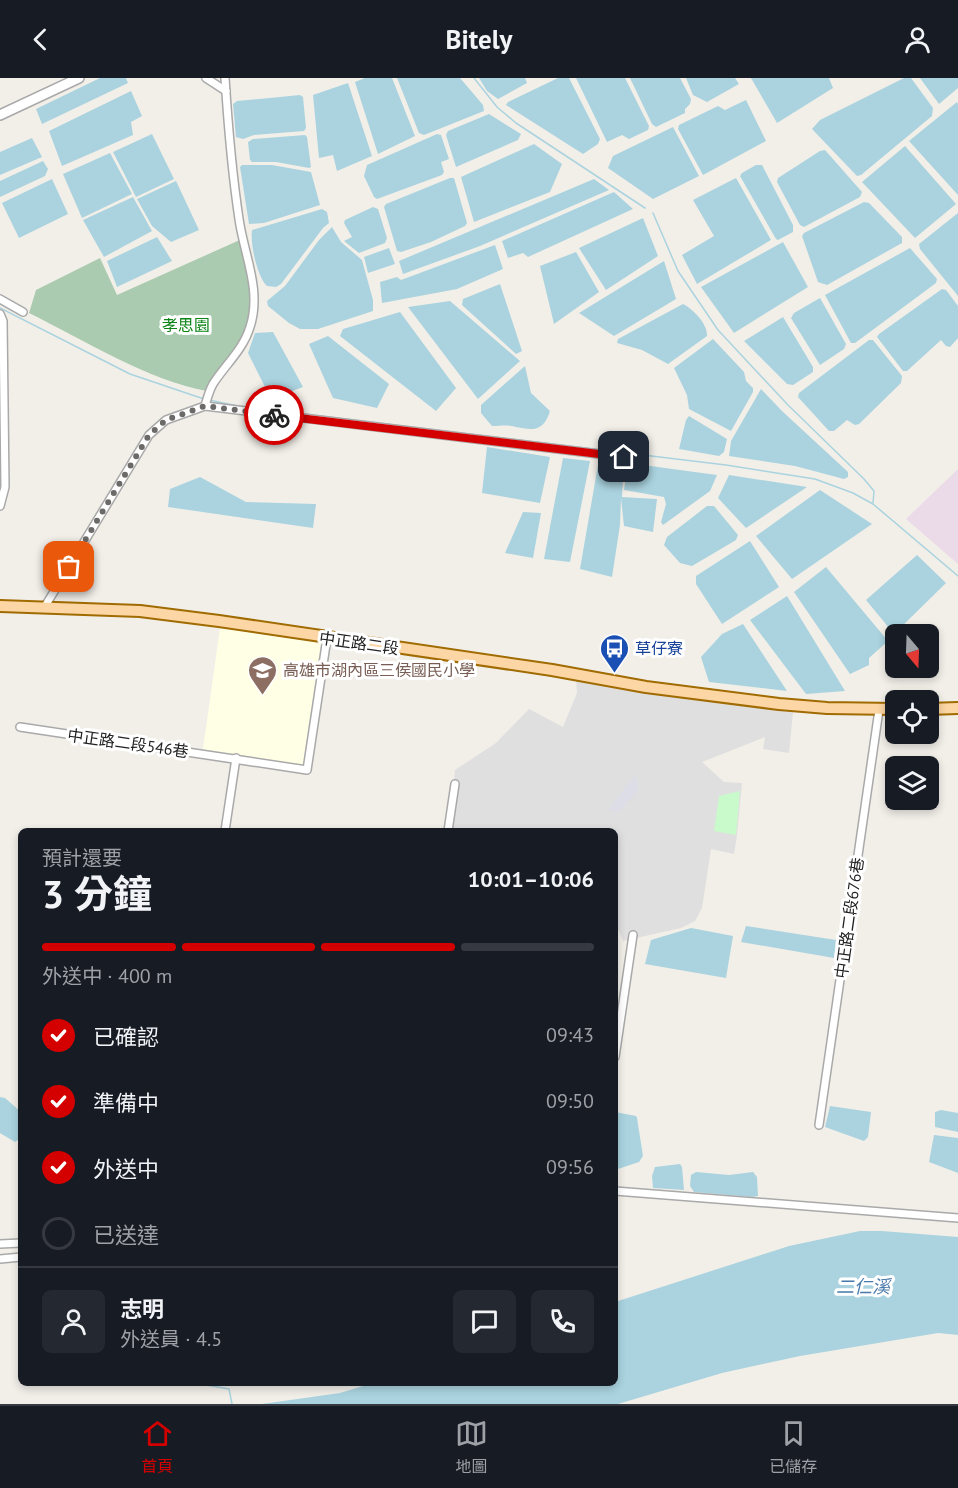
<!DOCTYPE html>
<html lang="zh-TW">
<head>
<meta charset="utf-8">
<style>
	body { margin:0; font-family:"PT Sans","Noto Sans TC",sans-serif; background:#242831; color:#f1f3f6; height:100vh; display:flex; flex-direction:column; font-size:22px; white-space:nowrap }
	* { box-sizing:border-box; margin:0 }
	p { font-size:20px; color:#9ea1a6 }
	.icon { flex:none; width:33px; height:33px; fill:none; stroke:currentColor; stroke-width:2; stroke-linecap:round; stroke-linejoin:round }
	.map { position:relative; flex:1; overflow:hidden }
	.drawer { position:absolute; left:18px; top:750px; width:600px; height:558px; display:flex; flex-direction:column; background:#171b24; border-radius:9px; box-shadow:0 3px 9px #0003 }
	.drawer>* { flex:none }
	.needle { width:39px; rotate:161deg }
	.fabs { position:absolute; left:885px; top:546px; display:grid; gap:12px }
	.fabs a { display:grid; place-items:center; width:54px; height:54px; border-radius:9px; background:#171b24; box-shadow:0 3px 9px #0003; font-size:30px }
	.pin { position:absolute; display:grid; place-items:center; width:51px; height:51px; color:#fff; margin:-26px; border-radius:12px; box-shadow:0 3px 9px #0006 }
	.courier { position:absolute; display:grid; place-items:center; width:60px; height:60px; margin:-30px; border:4px solid #d40000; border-radius:50%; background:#fff; color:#222; box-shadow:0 2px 8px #0007 }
	.overview em { font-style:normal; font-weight:700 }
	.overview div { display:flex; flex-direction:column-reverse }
	.overview { display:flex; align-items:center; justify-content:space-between; height:102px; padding:0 24px }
	h1 { font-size:39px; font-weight:700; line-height:45px }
	.bar { display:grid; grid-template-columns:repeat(4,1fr); gap:9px 6px; align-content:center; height:72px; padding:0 24px }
	.bar i { height:8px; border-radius:4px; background:#363941 }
	.bar .active { background:#d40000 }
	.bar p { grid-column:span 4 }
	.line { display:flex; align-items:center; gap:15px; padding:0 24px; border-top:2px solid #363941 }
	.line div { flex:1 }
	.round { display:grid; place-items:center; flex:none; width:63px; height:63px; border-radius:9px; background:#242831 }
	ol { padding:0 24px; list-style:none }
	li { display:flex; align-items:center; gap:18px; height:66px }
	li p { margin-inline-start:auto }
	li .icon { padding:6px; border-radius:50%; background:#d40000; color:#fff; stroke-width:4 }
	li:last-child { color:#9ea1a6 }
	li i { width:33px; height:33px; border:3px solid #363941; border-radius:50% }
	header { display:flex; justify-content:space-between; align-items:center; height:78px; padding:0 24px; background:#171b24; font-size:27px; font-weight:700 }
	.tabs { display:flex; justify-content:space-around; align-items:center; height:84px; border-top:2px solid #363941; background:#171b24; font-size:16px; color:#9ea1a6 }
	.tabs a { display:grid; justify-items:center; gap:3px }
	.tabs .active { color:#d40000 }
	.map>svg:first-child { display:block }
</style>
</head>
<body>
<header><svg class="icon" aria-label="back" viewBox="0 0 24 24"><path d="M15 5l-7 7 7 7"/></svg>Bitely<svg class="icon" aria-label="person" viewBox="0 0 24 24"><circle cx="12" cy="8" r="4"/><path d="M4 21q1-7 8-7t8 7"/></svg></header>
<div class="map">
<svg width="958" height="1326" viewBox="0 0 958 1326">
	<rect width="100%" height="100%" fill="#f2efe9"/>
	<!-- residential -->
	<path fill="#e0dfdf" d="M576,602L793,634L789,675L763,671L765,659L702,684L724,704L742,705L737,757L734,776L711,771L702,830L695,843L681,850L623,863L615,844V753H450L455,692L496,665L529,631L563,649L577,615Z"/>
	<!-- industrial -->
	<path fill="#ebdbe8" d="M958,391V486L906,441Z"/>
	<!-- education -->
	<path fill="#ffffe5" d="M220,550L321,565L303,687L203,671Z"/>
	<!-- cemetery -->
	<path fill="#aacbaf" d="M242,161C252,203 260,237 234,277C226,289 210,299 207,313C149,303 82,261 29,235L36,212L100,180L117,217Z"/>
	<!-- park -->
	<path fill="#c8facc" d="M740,713L736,757L714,753L719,718Z"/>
	<!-- plaza -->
	<path fill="#dddde8" d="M635,697L639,712L618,734L608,732Z"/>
	<!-- water -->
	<g fill="#aad3df">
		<path d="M100,0H126L128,5L42,46L36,31Z"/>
		<path d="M365,0H392L415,58L378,76L355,4Z"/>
		<path d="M397,0H460L483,27L484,33L424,57L419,55Z"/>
		<path d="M479,0H525L527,5L498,21L487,13Z"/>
		<path d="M558,0H569L600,61L598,66L583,76L506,27L508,24Z"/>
		<path d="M576,0H625L649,48L648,52L629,61L622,57L607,64Z"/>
		<path d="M630,0H680L691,21L690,26L685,31V35L656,49L652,46Z"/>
		<path d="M686,0H735L739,6L707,24L693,17Z"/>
		<path d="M751,0H829L833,10L777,45Z"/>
		<path d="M904,0H911L933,30L932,38L861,97L857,98L812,51L820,42Z"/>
		<path d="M920,0H958V10L939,26Z"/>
		<path d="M348,5L372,78L337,93L333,77L319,80L313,17Z"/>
		<path d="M131,13L142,38L131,44L133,57L62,88L49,53Z"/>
		<path d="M300,17L303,19L306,50L304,53L254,57L243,61L236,59L233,26L237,23Z"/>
		<path d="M746,22L766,63L703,97L678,51L679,47L718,28L725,32Z"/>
		<path d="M957,24L958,26V117L909,63Z"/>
		<path d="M489,36L521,56L518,62L456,89L446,57L448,53Z"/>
		<path d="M673,49L699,98L653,121L608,90L613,78Z"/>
		<path d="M152,56L174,101L136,119L113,74Z"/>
		<path d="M437,56L441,57L449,81L441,84L444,94L442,97L377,121L374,119L364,98L367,87Z"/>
		<path d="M305,57L307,59L311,89L309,90L276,84H252L250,82L248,64L253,61Z"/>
		<path d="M32,60L42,79L0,97V74Z"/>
		<path d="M534,66L562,86L550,114L474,144L461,99Z"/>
		<path d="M905,68L956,126L915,160L862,104Z"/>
		<path d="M825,72L862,114L860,119L804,149L800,147L777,104L778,100L820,73Z"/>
		<path d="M110,75L132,116L82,140L63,96Z"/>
		<path d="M43,83L48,91L45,98L0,119V103Z"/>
		<path d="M242,87H272L311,94L320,127L264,145L249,146L240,89Z"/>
		<path d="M756,87H762L793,147V154L778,162L776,161L740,98L742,95Z"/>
		<path d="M450,100H454L467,145L465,148L431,164L401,174L397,173L384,129L386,126Z"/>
		<path d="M736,100L771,162L697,206L682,177L714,158L693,122Z"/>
		<path d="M52,101L68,136L19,160L2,125Z"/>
		<path d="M594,101L609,112L480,168L403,196L399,183Z"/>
		<path d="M176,103L199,152L171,164L152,148L137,121Z"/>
		<path d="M614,114L633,131L528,179L523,175L508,180L502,163Z"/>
		<path d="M133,119L152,153L104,179L83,142Z"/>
		<path d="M864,124L869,125L902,159V165L827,207L818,204L802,158L804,155Z"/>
		<path d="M373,129L378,131L387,160L385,165L359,175L344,163L352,159L344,145L345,142Z"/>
		<path d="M322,131L327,134L329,145L323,150L281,206L276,209L267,208C257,198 250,166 252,152Z"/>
		<path d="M958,135V218L920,171L919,166Z"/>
		<path d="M643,140L658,178L606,212L579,170Z"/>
		<path d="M332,149L341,164L362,182L373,222V233L318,251H300L289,245L268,228L267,223L285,208L319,162Z"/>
		<path d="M157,159L172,183L117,209L107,183Z"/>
		<path d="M783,164L808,209L734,255L701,209Z"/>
		<path d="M495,167L503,191L457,211L382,225L380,204L397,199L401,202Z"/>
		<path d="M389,170L395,186L368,195L364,179Z"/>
		<path d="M910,170L937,201L936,205L855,265H851L825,217Z"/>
		<path d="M576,174L599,214L554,246L540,188Z"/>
		<path d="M664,183L676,221L614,258L579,235Z"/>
		<path d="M500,206L522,273L516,276L462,227L463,221Z"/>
		<path d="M942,211L946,212L958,228V260L950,269L946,268L941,262L907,293H903L877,259L879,256Z"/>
		<path d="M820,220L846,266L844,271L820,287L791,240L794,235Z"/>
		<path d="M450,223L520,283L478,321L408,229Z"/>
		<path d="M683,226C693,231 708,246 707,258L668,286L642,272L617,265L618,261Z"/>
		<path d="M400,234L456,310L436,333L340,258L343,251Z"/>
		<path d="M783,239L813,289V294L793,307L787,306L744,263Z"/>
		<path d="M273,254L303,309L271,321L248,275L255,255Z"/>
		<path d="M328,258L389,306L377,330L333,320L309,266Z"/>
		<path d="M713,261L744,294L746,303L753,310V314L731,353L689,331L687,317L674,290Z"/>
		<path d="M869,262H873L902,298L901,305L859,346L855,347L847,342L834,353H829L798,319L799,315Z"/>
		<path d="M525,288L531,315L550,333C543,356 530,352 512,348C505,347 499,348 492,348L481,335V327Z"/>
		<path d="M761,311L782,333L848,394V399L844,401L795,388L729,378L731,363Z"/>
		<path d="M689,338L727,361L724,374L719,378L679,371L686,342Z"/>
		<path d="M487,369L550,379L540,425L482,415Z"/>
		<path d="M563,380L590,383L570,484L544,481Z"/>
		<path d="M599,381L624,384L622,419L657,421L653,454L624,448L621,420L620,447L612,499L580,491Z"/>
		<path d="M628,385L717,397L710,413L663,447L661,444L666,426L664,419L624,412Z"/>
		<path d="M729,397L807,409L746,450L718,420Z"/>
		<path d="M200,399L246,424L316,426L313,450L168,429L170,411Z"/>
		<path d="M820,412L872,446L792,501L756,458Z"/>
		<path d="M707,428H714L738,457L736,462L692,488L680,485L664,467L667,459Z"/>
		<path d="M523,434L541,435L533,480L505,475Z"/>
		<path d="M750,463L779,509L722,546L696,506V498Z"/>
		<path d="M917,477L946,505L894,556L866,522Z"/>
		<path d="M826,489L888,563L869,580V587L850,596L794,514Z"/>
		<path d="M787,518L845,613L806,616L750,542Z"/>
		<path d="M743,546L787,613L709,604L701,579L722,556Z"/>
		<path d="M746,848L836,862L834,880L741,864Z"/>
		<path d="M691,850L733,858L726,900L645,886L651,862Z"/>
		<path d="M0,1019L5,1020L21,1034V1060L15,1064L0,1055Z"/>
		<path d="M830,1028L871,1034L868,1059L864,1063L825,1049Z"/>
		<path d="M941,1032L958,1035V1054L935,1049V1034Z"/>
		<path d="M615,1034L636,1038L637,1040L643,1078L639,1084L615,1092Z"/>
		<path d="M934,1057L958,1060V1095L929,1084Z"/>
		<path d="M680,1086L682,1089L684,1112L653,1110L652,1098L655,1089Z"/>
		<path d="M696,1094L729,1097L753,1094L757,1099L758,1118L752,1119L694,1114L690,1108L691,1097Z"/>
		<path d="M860,1153H882L958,1159V1257L938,1255L800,1278L722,1295L618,1326H262L340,1315L373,1305H615V1224L789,1168Z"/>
	</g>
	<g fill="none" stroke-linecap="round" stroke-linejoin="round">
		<!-- stream -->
		<g stroke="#aad3df" stroke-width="1.5">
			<path d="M474,0L497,29L516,45L645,130"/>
			<path d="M653,135L678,193L718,252L788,327L864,401L874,413L873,425"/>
			<path d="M0,230L130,296L204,321"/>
			<path d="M209,322L238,328L726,387L815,401L853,415L873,426L958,498"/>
			<path d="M195,1305L229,1311L232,1326"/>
		</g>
		<defs>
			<g id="minor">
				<path d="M206,0L226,13"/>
				<path d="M0,221L23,234"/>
				<path d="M0,236L3,243L5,409L0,428"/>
				<path d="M205,328L624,379"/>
				<path d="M44,530L149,357L166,342L205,328C207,321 209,313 213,306C225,287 243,272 250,249C262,212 244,177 239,141C232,94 228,47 225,0"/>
				<path d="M20,649L307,692L327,560"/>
				<path d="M225,753L236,680"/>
				<path d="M448,753L455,706"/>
				<path d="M615,979L633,857"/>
				<path d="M819,1047L879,632"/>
				<path d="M615,1113L958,1140"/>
				<path d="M0,1166L21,1165"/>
				<path d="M0,1181L21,1179"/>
			</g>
			<path id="tertiary" d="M0,37L79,0"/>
			<g id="primary">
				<path d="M0,528L140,533L219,543L552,592L646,609L779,626L827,630L896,631"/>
				<path d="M928,631L958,630"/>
			</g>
		</defs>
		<!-- minor casing -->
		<use href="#minor" stroke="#a9a9a9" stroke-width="10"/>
		<!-- tertiary casing -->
		<use href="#tertiary" stroke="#a9a9a9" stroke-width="12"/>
		<!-- primary casing -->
		<use href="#primary" stroke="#a06b00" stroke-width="14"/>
		<!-- minor -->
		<use href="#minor" stroke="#fff" stroke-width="7"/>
		<!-- tertiary -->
		<use href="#tertiary" stroke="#fff" stroke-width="9"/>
		<!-- primary -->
		<use href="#primary" stroke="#fcd6a4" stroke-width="10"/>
	</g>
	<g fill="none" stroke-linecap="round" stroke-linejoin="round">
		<!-- done -->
		<path stroke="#6b6a68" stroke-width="6" stroke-dasharray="0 10.8" d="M69,489L149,357L166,342L205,328L274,337"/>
		<!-- route -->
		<path stroke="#d40000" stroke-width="8" d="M274,337L624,379"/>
	</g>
	<!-- icons -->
	<defs>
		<symbol id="bus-pin" viewBox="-11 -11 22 30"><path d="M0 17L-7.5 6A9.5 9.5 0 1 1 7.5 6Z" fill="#1a4fb4" stroke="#fff"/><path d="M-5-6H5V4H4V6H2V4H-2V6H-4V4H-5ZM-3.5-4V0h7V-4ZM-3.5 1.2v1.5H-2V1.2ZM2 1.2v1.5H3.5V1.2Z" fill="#fff"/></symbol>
		<symbol id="school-pin" viewBox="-11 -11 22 30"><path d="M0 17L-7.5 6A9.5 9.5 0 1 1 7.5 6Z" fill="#8d6e63" stroke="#fff"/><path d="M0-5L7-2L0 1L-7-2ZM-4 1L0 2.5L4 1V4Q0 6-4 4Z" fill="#fff"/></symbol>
	</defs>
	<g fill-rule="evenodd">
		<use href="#bus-pin" x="598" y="554" width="33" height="45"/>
		<use href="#school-pin" x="246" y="576" width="33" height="45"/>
	</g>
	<g text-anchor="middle" stroke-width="6" stroke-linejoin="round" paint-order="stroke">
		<!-- park labels -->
		<g font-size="16" fill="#0c8416" stroke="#fff">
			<text x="186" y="253">孝思園</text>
		</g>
		<!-- street labels -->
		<g font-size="16" fill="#222" stroke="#fff">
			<text transform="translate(359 565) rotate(8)" y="6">中正路二段</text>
			<text transform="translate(128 665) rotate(8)" y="6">中正路二段546巷</text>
			<text transform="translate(849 840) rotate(-82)" y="6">中正路二段676巷</text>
		</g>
		<!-- transit labels -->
		<g font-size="16" fill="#164399" stroke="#fff" text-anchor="start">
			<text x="635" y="576">草仔寮</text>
		</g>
		<!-- education labels -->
		<g font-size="16" fill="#785e54" stroke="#fff" text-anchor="start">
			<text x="283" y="598">高雄市湖內區三侯國民小學</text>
		</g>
		<!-- water labels -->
		<g font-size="18" font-style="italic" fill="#4a7aab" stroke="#fff">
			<text x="863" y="1215">二仁溪</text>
		</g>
	</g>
</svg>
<div class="fabs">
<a><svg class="needle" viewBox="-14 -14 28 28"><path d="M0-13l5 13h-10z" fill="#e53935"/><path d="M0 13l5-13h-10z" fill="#9ea1a6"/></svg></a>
<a><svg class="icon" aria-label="locate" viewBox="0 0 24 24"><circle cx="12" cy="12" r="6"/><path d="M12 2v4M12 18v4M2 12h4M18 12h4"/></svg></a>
<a><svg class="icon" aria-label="layers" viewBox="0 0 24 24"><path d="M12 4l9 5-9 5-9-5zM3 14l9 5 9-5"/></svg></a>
</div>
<div class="pin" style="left:69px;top:489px;background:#ea580c"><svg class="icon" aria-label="bag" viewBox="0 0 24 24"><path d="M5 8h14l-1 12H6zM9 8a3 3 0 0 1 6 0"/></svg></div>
<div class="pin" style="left:624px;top:379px;background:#1f2937"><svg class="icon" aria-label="home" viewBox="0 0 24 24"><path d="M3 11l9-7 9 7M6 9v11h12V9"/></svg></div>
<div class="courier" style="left:274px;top:337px"><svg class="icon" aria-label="bike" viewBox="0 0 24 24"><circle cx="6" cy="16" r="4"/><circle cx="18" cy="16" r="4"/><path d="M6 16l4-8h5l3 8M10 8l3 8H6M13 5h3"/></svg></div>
<section class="drawer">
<div class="overview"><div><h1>3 分鐘</h1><p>預計還要</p></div><em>10:01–10:06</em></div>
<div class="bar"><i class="active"></i><i class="active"></i><i class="active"></i><i></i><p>外送中 · 400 m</p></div>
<ol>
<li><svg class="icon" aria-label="check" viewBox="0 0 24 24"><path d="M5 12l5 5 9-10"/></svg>已確認<p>09:43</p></li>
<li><svg class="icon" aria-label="check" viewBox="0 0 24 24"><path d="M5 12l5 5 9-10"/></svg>準備中<p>09:50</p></li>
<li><svg class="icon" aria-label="check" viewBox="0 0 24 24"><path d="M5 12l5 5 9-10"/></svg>外送中<p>09:56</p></li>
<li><i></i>已送達</li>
</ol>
<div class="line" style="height:108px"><a class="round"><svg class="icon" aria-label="person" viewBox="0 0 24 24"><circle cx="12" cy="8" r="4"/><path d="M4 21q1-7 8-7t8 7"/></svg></a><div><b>志明</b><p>外送員 · 4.5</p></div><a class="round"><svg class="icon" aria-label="chat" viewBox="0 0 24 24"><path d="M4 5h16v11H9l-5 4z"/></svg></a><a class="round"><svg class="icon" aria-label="phone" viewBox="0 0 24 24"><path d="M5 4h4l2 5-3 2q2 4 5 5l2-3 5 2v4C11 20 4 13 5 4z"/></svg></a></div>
</section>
</div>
<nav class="tabs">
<a class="active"><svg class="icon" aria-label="home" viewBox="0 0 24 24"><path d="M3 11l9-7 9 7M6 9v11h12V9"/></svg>首頁</a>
<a><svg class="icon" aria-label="map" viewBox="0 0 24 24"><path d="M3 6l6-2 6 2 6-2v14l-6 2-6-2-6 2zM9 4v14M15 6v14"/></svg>地圖</a>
<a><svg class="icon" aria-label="saved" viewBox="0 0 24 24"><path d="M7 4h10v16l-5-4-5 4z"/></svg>已儲存</a>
</nav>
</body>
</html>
